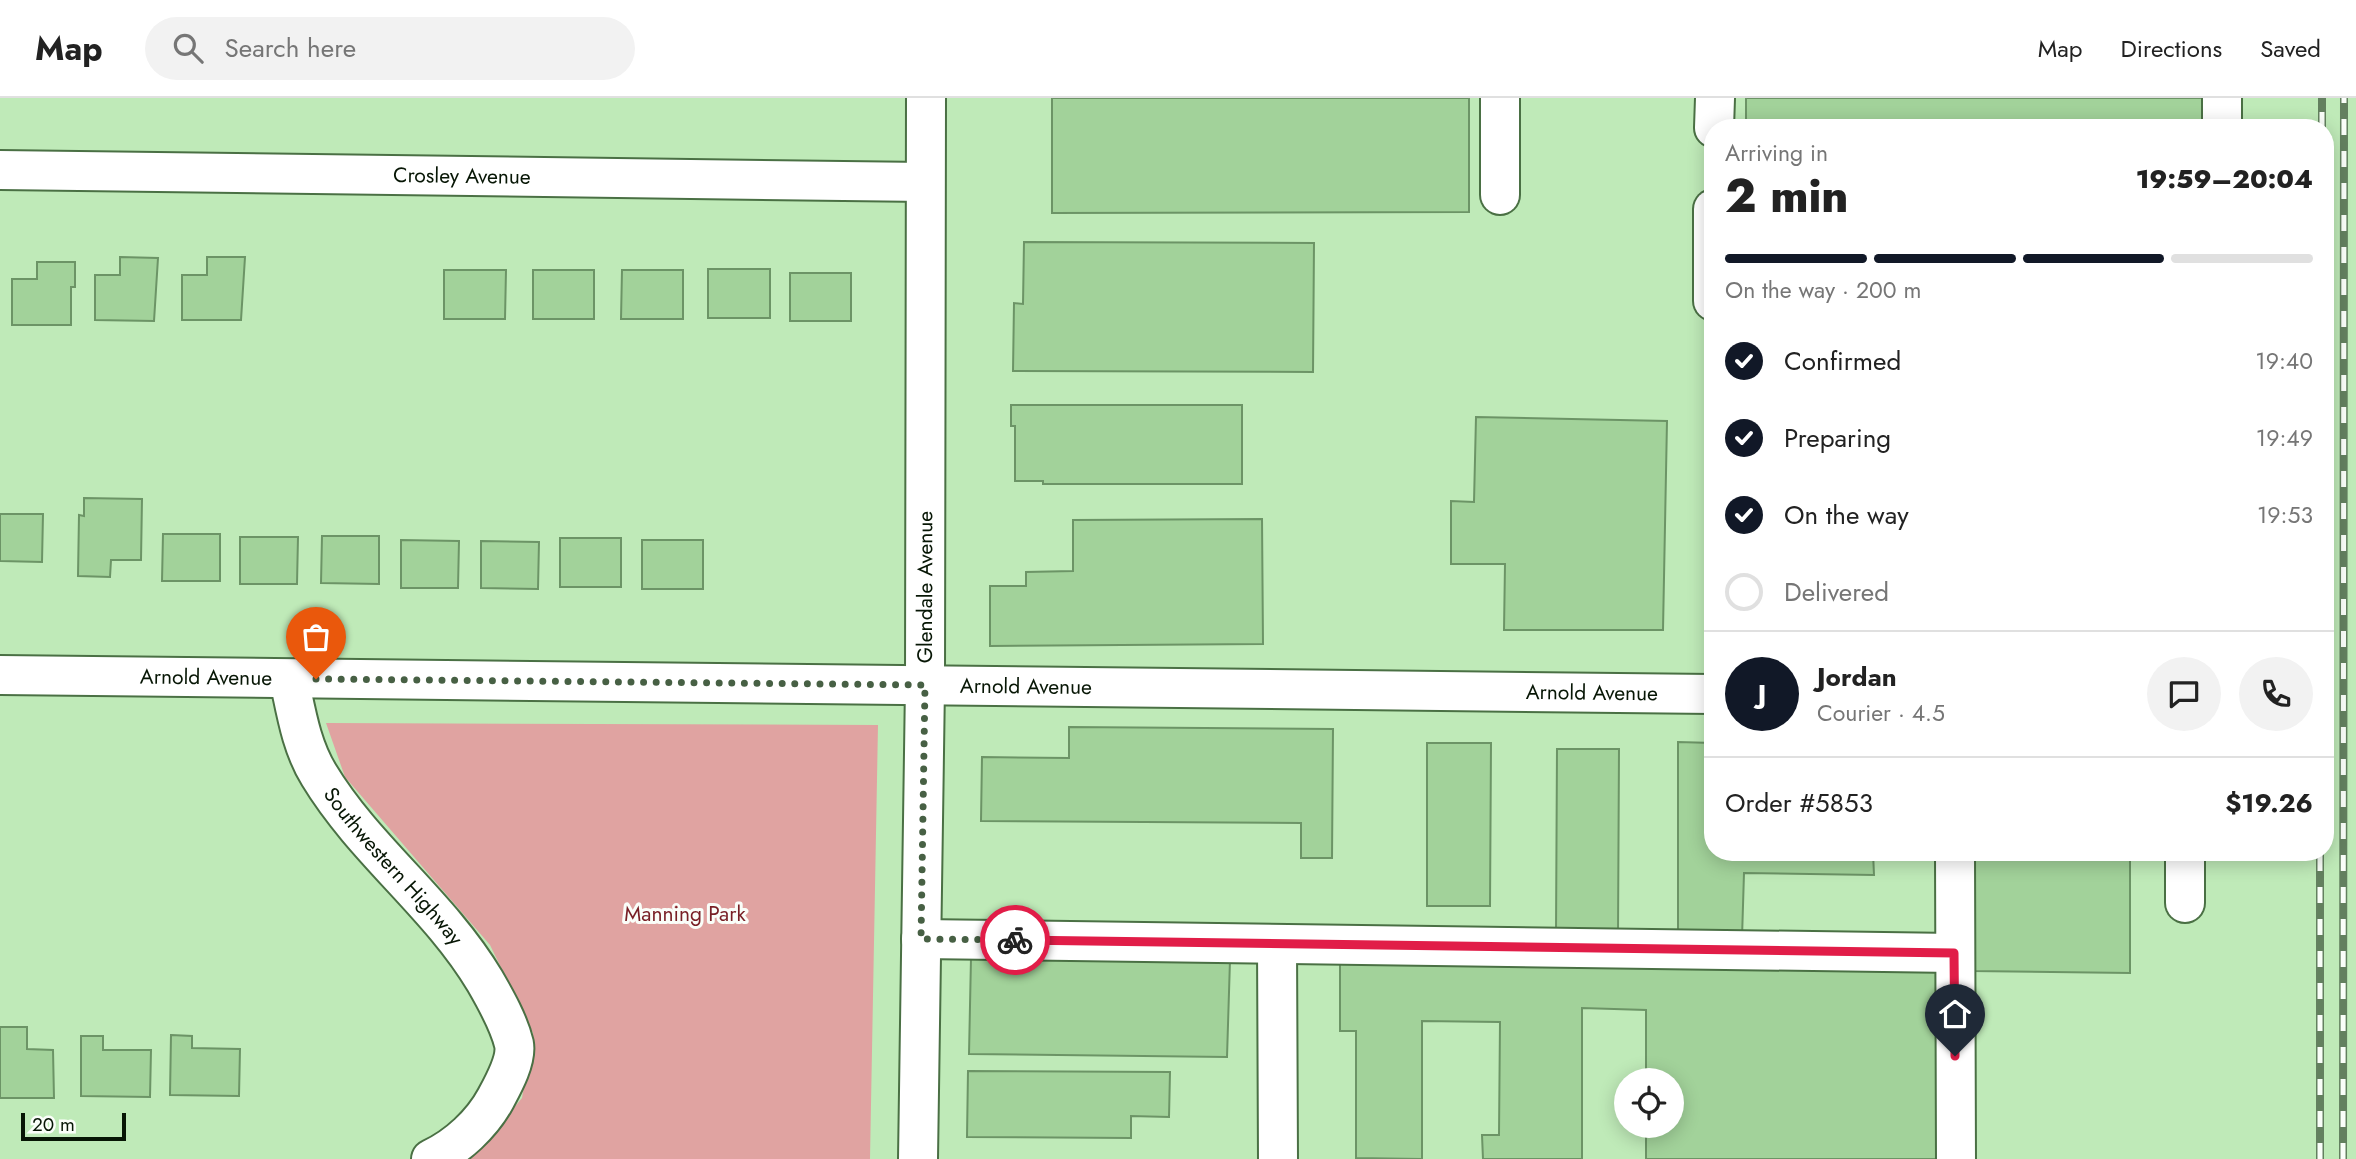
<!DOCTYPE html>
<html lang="en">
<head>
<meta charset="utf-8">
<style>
	body { margin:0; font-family:Jost,sans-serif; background:#f2f2f2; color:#222; height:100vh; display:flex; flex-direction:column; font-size:26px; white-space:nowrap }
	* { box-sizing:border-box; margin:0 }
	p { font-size:23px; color:#767676 }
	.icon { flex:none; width:38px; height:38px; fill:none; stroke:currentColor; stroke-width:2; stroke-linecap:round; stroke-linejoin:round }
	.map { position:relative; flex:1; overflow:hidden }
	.side { position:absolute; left:1704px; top:21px; width:630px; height:742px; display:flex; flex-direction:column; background:#fff; border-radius:28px; box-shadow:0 4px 18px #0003 }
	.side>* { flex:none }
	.buttons { position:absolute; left:1614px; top:970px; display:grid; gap:14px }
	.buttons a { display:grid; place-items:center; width:70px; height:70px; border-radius:50%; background:#fff; box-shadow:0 4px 18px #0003; font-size:35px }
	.scale { position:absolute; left:21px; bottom:18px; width:105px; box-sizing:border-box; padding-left:7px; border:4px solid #071605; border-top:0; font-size:19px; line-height:24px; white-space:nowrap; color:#071605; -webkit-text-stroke:5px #fafef9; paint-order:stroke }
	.pin { position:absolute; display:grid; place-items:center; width:60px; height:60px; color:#fff; margin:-72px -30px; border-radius:50% 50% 50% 0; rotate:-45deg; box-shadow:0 0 7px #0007 }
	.pin .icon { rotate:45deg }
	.courier { position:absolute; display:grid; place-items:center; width:70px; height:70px; margin:-35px; border:5px solid #e11d48; border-radius:50%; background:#fff; color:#222; box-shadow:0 2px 9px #0007 }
	.summary em { font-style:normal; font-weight:800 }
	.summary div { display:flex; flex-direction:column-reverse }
	.summary { display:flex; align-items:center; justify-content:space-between; height:119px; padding:0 21px }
	h1 { font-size:46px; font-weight:800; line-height:52px }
	.bar { display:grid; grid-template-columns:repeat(4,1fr); gap:10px 7px; align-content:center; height:84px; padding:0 21px }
	.bar i { height:9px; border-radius:5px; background:#e0e0e0 }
	.bar .current { background:#111827 }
	.bar p { grid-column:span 4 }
	.line { display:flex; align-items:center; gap:18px; padding:0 21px; border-top:2px solid #e0e0e0 }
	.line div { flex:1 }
	.round { display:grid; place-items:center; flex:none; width:74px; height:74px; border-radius:37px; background:#f2f2f2 }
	ol { padding:0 21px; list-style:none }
	li { display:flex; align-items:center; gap:21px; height:77px }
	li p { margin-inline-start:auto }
	li .icon { padding:7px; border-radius:50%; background:#111827; color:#fff; stroke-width:4 }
	li:last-child { color:#767676 }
	li i { width:38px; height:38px; border:4px solid #e0e0e0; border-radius:50% }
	header { display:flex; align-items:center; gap:42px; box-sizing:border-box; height:98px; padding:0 35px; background:#fff; border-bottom:2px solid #e0e0e0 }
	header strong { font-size:33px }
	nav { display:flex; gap:38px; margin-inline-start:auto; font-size:24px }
	.search { width:490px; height:63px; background:#f2f2f2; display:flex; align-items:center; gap:18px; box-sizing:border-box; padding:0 24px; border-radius:38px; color:#767676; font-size:26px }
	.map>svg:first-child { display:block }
</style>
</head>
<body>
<header>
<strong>Map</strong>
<div class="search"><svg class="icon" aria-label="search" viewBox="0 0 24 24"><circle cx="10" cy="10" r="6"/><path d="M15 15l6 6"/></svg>Search here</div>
<nav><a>Map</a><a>Directions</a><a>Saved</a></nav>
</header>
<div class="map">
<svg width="2356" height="1061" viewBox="0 0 2356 1061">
	<rect width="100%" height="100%" fill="#bfeab8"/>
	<!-- green -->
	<path fill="#e0a3a1" d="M326,625L878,627L870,1061H464L480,1050L522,1000L533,935L490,847L345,679Z"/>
	<!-- building -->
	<g fill="#a2d29a" stroke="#6c9466" stroke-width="2">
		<path d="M1052,0H1469V114L1052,115Z"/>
		<rect x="1746" y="0" width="458" height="30"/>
		<path d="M1024,144L1314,145L1313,274L1013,273L1014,205L1023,206Z"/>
		<path d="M120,159L158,160L154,223L95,222V177H120Z"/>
		<path d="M207,159H245L241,222H182V177H207Z"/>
		<path d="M37,164H75V189H71V227H12V181H37Z"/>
		<rect x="708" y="171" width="62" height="49"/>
		<path d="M444,172H506L505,221H444Z"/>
		<rect x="533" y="172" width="61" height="49"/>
		<path d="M622,172H683V221H621Z"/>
		<rect x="790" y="175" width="61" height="48"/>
		<path d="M1011,307H1242V386H1043V383H1015V328H1011Z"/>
		<path d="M1476,319L1667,323L1663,532H1504L1505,466H1451V403L1474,404Z"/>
		<path d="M84,400L142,401L141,462H111L110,479L78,478L79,417L84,418Z"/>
		<path d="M0,416H43L42,464L0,463Z"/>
		<path d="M1262,421L1263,546L990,548V488H1026V474L1073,473V422Z"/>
		<path d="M163,436H220V483H162Z"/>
		<path d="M322,438H379V486L321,485Z"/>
		<path d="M240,439H298L297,486H240Z"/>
		<rect x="560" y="440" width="61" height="49"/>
		<path d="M401,442L459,443L458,490H401Z"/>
		<rect x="642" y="442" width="61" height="49"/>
		<path d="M481,443L539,444L538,491L481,490Z"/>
		<path d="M1069,629L1333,631L1332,760H1301V725L981,723L982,659L1069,660Z"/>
		<path d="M1678,644L1713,645V754H1873L1874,777L1744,775L1742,840L1678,839Z"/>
		<path d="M1427,645H1491L1490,808H1427Z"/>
		<path d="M1557,651H1619L1618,836L1556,835Z"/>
		<path d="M1972,754H2130V875L1972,873Z"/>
		<path d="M971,860L1230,862L1227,959L969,956Z"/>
		<path d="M1340,862L1938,870L1937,1061H1646V1027H1671V982H1646V912L1582,910V1061H1483L1482,1037H1499L1500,924L1422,923V1061L1356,1060V933H1340Z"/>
		<path d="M0,929H27V951L53,952L54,1000H0Z"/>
		<path d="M171,937L192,938V950L240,951L239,998L170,997Z"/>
		<path d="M81,938H103V952H151L150,999L81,998Z"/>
		<path d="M968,973L1170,974L1169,1019L1131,1018V1040L967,1039Z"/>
	</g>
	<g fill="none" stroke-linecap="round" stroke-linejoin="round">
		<defs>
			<g id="minor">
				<path d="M2222,0V30"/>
				<path d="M1714,30L1715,0"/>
				<path id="s1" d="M0,72L925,84"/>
				<path d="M1500,97V0"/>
				<path d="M1713,111V203"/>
				<path id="s2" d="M0,577L1713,596"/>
				<path id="s3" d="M289,581C296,613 301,648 319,677C365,753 439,806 485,883C496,902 509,925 514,946C517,962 503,987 496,1000C482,1026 457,1049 431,1061"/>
				<path d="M1955,754L1956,1061"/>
				<path d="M2185,754V805"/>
				<path d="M921,841L1954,855"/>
				<path d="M1277,846L1278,1061"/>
				<path id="s4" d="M918,1061L925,587L926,0"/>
			</g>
		</defs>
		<!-- minor casing -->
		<use href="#minor" stroke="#4a7044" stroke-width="42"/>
		<!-- minor -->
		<use href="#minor" stroke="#fff" stroke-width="38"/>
		<defs>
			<g id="rail">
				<path d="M2322,30V0"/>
				<path d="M2320,1061V754"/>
				<path d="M2343,1061L2344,0"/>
			</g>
		</defs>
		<!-- rail casing -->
		<use href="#rail" stroke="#63805f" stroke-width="8"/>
		<!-- rail -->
		<use href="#rail" stroke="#fafef9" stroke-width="5" stroke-dasharray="16" stroke-linecap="butt"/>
	</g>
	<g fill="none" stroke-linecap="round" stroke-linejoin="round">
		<!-- done -->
		<path stroke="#476044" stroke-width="7" stroke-dasharray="0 12.6" d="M316,581L925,587L921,841L1015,842"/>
		<!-- route -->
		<path stroke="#e11d48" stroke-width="9" d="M1015,842L1954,855L1955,958"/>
	</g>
	<g text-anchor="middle" stroke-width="6" stroke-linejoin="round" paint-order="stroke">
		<!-- street labels -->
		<g font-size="21" fill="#071605" stroke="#fafef9">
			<text dy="7" stroke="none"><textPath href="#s1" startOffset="462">Crosley Avenue</textPath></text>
			<text dy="7" stroke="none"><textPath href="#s4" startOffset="572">Glendale Avenue</textPath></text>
			<text dy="7" stroke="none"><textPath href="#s2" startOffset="206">Arnold Avenue</textPath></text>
			<text dy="7" stroke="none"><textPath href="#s2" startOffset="1026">Arnold Avenue</textPath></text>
			<text dy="7" stroke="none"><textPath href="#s2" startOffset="1592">Arnold Avenue</textPath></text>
			<text dy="7" stroke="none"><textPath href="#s3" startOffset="219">Southwestern Highway</textPath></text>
		</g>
		<!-- park labels -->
		<g font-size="21" fill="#781f25" stroke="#fafef9">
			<text x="685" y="823">Manning Park</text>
		</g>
	</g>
</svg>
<div class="buttons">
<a><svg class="icon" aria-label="locate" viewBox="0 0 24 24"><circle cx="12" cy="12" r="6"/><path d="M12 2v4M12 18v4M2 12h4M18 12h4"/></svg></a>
</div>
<div class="scale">20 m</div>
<div class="pin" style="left:316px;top:581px;background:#ea580c"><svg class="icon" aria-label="bag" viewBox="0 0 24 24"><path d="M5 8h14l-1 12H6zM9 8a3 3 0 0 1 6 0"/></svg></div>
<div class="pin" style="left:1955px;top:958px;background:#1f2937"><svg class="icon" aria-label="home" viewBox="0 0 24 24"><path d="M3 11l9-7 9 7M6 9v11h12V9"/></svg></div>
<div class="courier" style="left:1015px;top:842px"><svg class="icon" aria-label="bike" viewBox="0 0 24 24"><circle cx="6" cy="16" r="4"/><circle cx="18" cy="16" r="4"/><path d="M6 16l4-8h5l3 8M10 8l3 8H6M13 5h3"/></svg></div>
<section class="side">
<div class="summary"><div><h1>2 min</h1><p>Arriving in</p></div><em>19:59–20:04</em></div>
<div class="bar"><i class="current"></i><i class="current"></i><i class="current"></i><i></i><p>On the way · 200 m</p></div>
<ol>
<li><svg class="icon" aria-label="check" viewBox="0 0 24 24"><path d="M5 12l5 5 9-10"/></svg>Confirmed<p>19:40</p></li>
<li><svg class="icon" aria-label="check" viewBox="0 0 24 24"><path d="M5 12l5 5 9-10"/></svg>Preparing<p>19:49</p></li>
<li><svg class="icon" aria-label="check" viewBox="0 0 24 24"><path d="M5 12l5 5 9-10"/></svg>On the way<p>19:53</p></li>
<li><i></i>Delivered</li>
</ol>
<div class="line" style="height:126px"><b class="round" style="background:#111827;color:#fff">J</b><div><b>Jordan</b><p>Courier · 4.5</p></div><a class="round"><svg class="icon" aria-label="chat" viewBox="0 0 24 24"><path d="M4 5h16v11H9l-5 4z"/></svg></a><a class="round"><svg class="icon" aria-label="phone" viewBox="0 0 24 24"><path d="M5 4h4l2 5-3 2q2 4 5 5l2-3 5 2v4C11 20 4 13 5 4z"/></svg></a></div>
<div class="line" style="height:91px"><div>Order #5853</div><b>$19.26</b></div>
</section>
</div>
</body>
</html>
